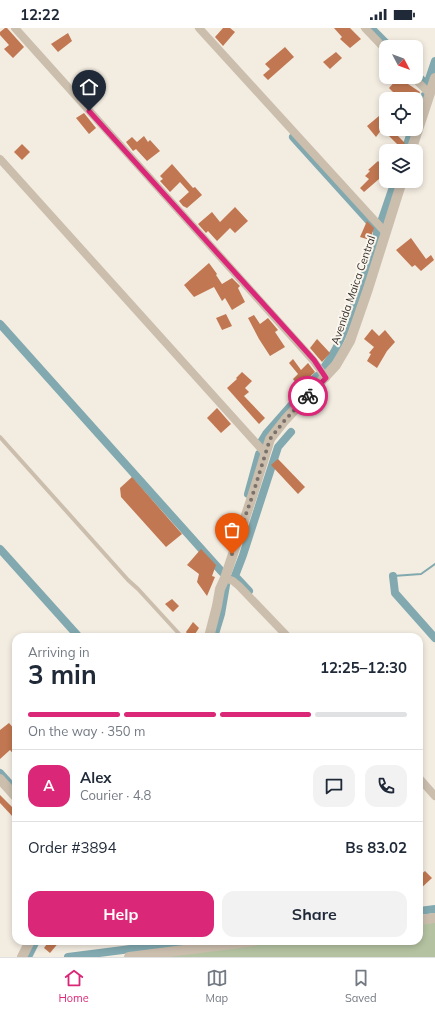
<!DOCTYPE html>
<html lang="en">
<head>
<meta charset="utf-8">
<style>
	body { margin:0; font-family:Mulish,sans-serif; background:#f2f2f3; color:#1f2937; height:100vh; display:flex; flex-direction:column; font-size:15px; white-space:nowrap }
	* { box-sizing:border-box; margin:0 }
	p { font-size:13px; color:#747a83 }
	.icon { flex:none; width:22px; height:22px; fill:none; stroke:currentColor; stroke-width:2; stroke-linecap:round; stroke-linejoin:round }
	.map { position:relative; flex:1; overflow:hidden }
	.details { position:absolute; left:12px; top:605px; width:411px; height:312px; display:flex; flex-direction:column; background:#fff; border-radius:12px; box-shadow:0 2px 6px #0003 }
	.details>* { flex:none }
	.needle { width:26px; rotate:131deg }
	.tools { position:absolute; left:379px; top:12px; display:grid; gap:8px }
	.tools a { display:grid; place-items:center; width:44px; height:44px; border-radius:8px; background:#fff; box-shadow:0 2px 6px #0003; font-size:20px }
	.pin { position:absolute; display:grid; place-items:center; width:34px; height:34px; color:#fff; margin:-41px -17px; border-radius:50% 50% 50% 0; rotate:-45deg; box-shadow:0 0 4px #0007 }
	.pin .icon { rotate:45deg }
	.courier { position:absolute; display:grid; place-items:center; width:40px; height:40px; margin:-20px; border:3px solid #db2777; border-radius:50%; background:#fff; color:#222; box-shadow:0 1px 5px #0007 }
	.summary em { font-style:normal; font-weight:700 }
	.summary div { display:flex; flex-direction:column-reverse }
	.summary { display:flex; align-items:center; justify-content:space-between; height:68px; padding:0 16px }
	h1 { font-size:26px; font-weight:700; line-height:30px }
	.bar { display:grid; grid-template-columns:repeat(4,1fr); gap:6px 4px; align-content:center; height:48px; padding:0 16px }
	.bar i { height:5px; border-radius:3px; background:#e0e1e3 }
	.bar .active { background:#db2777 }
	.bar p { grid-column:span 4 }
	.line { display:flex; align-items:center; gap:10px; padding:0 16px; border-top:1px solid #e0e1e3 }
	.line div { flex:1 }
	.round { display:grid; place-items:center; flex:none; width:42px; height:42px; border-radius:12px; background:#f2f2f3 }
	.button { display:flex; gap:8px; margin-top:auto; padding:8px 16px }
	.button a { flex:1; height:46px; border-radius:12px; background:#db2777; color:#fff; font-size:16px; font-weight:700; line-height:46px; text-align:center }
	.button a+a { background:#f2f2f3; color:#1f2937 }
	.status { display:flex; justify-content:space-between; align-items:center; height:28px; padding:0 20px; background:#fff; direction:ltr }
	.status svg { height:11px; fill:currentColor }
	.menu { display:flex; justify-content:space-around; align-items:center; height:56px; border-top:1px solid #e0e1e3; background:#fff; font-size:11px; color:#747a83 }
	.menu a { display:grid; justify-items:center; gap:2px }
	.menu .active { color:#db2777 }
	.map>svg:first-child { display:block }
</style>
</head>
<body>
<div class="status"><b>12:22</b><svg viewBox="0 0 49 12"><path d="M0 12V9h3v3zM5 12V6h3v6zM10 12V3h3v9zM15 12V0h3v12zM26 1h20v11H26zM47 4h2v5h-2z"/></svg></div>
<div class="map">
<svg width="435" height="929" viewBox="0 0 435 929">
	<rect width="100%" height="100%" fill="#f3ece1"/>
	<!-- green -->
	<path fill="#b4c2a1" d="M435,894V929H162L287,913H419V896Z"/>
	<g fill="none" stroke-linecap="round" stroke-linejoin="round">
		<!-- stream -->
		<path stroke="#81a9af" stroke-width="2" d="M393,548L421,546L435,536"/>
		<!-- canal -->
		<g stroke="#81a9af" stroke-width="8">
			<path d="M371,0L390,19"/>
			<path d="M416,46L427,57L435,33"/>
			<path d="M416,90L424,68"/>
			<path d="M293,109L378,203"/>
			<path d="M405,123L412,101"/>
			<path d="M381,194L395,153"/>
			<path d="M0,296L222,544"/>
			<path d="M325,338C340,317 347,298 355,273C364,250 371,226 378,202"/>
			<path d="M261,414L266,406L317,348"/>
			<path d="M248,466L259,426"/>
			<path d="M0,521L79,609"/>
			<path d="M393,548L395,565L435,610"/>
			<path d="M249,563L235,548L243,527L278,419L291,404"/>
			<path d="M214,609L221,586L226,557"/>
			<path d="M0,745L9,755"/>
			<path d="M419,883L435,881"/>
			<path d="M28,929L36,913"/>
			<path d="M68,929L193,913"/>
		</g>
	</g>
	<!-- building -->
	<g fill="#c17751">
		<path d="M5,0H7L24,19L13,30L4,21L9,17L0,7V4Z"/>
		<path d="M223,0H230L235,4L223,18L215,9Z"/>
		<path d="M334,0H350L361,11L350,20L340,11L342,9Z"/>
		<path d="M68,5L72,13L58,24L51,16Z"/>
		<path d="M285,19L294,29L268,52L263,47L270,41L265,36Z"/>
		<path d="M336,24L342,30L330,41L323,34Z"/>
		<path d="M399,49H405L410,53L408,56L420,64L416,72V71H413L402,66L399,70L389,60Z"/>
		<path d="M84,85L96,100L89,106L76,90Z"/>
		<path d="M379,88L386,96V101H391L405,115L402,121L382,101L376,109L367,98Z"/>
		<path d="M144,108L148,114L150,112L160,123L147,133L136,121L133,123L126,114L132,109L137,114Z"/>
		<path d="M22,116L30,124L22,132L14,124Z"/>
		<path d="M386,131V145L364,164L360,160L369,151L365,148L370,143L368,142L378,133L381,136Z"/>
		<path d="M172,136L193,160L195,159L202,167L187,180L183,178L179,173L189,164L180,154L170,164L160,153L163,151L160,148Z"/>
		<path d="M235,179L248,193L235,205L230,200L217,213L208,203L206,205L198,196L212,184L220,194Z"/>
		<path d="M367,193L374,200L370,212L360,209Z"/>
		<path d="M411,210L426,231L431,227L434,232L421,243L415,237L412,239L396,222Z"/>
		<path d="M209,235L217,246L216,247L222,256L232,250L240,258L238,260L245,274L232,282L225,270L222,273L214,259L194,269L184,257Z"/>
		<path d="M226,286L232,298L222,302L216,290Z"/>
		<path d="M254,287L260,296L268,290L278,302L275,304L285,319L270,328L259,311L248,290Z"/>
		<path d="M372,301L379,308L385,302L395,314L387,323L377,340L367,333L371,326L369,325L374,319L364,311Z"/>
		<path d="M317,311L330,325L322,334L310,320Z"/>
		<path d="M293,331L301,342L308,335L315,344L299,359L293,351L298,346L289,335Z"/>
		<path d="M242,344L252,353L245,360L249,364L244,368L265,390L259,396L227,360L237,351L236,350Z"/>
		<path d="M217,380L231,396L221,405L207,390Z"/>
		<path d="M278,431L305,459L298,466L271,437Z"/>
		<path d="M132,449L182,506L166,519L121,469L120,460Z"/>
		<path d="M201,521L216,537L212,548L215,549L207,568L197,554L199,546L187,537Z"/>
		<path d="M172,571L179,578L173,584L165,576Z"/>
		<path d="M193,594L199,600L193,609H189L186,604Z"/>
		<path d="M9,695L16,703V729L10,722L0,731V702Z"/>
		<path d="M0,767L16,783V786L13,789L0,775Z"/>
		<path d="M425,843L432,850L419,862V848Z"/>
		<path d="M49,913H60L50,925L44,920Z"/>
	</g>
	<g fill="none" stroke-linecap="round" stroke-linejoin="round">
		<!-- service -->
		<path stroke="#cbbead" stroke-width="4" d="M0,409L128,552L138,561L182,609"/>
		<!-- minor -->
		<g stroke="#cbbead" stroke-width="8">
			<path d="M15,0L313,332L326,350"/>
			<path d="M199,0L386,205"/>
			<path d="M365,0L386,22"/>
			<path d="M413,49L429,65"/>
			<path d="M0,131L265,425"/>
			<path d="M225,550L233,553L239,558L288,609"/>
			<path d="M419,750L435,768"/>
		</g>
		<!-- tertiary -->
		<g stroke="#cbbead" stroke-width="10">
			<path d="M411,123L435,50"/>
			<path d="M209,609L217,578L220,561L225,550L252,469L270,411L285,392L336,337L350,313L368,261L402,153"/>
			<path d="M0,751L16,769"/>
			<path d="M419,892L435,890"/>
			<path d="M22,929L30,913"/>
			<path d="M129,929L255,913"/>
		</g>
	</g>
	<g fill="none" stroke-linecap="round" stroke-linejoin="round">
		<!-- done -->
		<path stroke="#7b726b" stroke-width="4" stroke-dasharray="0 7.2" d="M232,526L252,469L270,411L285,392L308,368"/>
		<!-- route -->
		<path stroke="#db2777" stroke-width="5" d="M89,83L314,332L326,350L308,368"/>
	</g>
	<g text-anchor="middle" stroke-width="4" stroke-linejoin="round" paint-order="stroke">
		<!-- street labels -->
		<g font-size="11" fill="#3a312b" stroke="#faf6ee">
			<text transform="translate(353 262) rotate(-71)" y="4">Avenida Maica Central</text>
		</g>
	</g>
</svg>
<div class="tools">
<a><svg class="needle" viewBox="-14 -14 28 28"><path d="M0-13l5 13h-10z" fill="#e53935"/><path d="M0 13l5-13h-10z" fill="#747a83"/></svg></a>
<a><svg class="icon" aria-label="locate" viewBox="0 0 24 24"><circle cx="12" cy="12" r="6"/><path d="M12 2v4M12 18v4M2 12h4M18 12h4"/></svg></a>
<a><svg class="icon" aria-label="layers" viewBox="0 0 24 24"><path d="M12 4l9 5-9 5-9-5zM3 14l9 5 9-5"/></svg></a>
</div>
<div class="pin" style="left:232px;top:526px;background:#ea580c"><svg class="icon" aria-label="bag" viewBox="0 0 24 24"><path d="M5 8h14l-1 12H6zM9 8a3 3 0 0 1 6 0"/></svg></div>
<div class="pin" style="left:89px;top:83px;background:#1f2937"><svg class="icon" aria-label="home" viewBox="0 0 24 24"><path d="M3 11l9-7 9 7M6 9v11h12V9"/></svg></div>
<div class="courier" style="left:308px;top:368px"><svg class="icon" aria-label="bike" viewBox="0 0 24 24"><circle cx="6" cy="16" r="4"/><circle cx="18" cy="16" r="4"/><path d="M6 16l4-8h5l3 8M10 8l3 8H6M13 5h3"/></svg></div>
<section class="details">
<div class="summary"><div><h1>3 min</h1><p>Arriving in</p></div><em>12:25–12:30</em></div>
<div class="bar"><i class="active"></i><i class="active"></i><i class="active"></i><i></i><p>On the way · 350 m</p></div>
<div class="line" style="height:72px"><b class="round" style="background:#db2777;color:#fff">A</b><div><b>Alex</b><p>Courier · 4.8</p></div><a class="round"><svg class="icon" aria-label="chat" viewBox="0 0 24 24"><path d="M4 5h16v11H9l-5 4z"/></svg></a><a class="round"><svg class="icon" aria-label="phone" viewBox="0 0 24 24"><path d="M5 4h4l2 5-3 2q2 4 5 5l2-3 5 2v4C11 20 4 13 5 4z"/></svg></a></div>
<div class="line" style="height:52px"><div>Order #3894</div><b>Bs 83.02</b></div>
<div class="button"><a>Help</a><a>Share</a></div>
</section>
</div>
<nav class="menu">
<a class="active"><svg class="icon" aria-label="home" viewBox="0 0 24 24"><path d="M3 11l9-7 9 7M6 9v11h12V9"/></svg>Home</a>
<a><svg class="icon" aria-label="map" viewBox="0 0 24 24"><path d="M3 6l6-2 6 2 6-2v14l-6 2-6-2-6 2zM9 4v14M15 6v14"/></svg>Map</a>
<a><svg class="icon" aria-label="saved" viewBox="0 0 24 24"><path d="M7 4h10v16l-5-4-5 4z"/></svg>Saved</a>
</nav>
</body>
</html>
